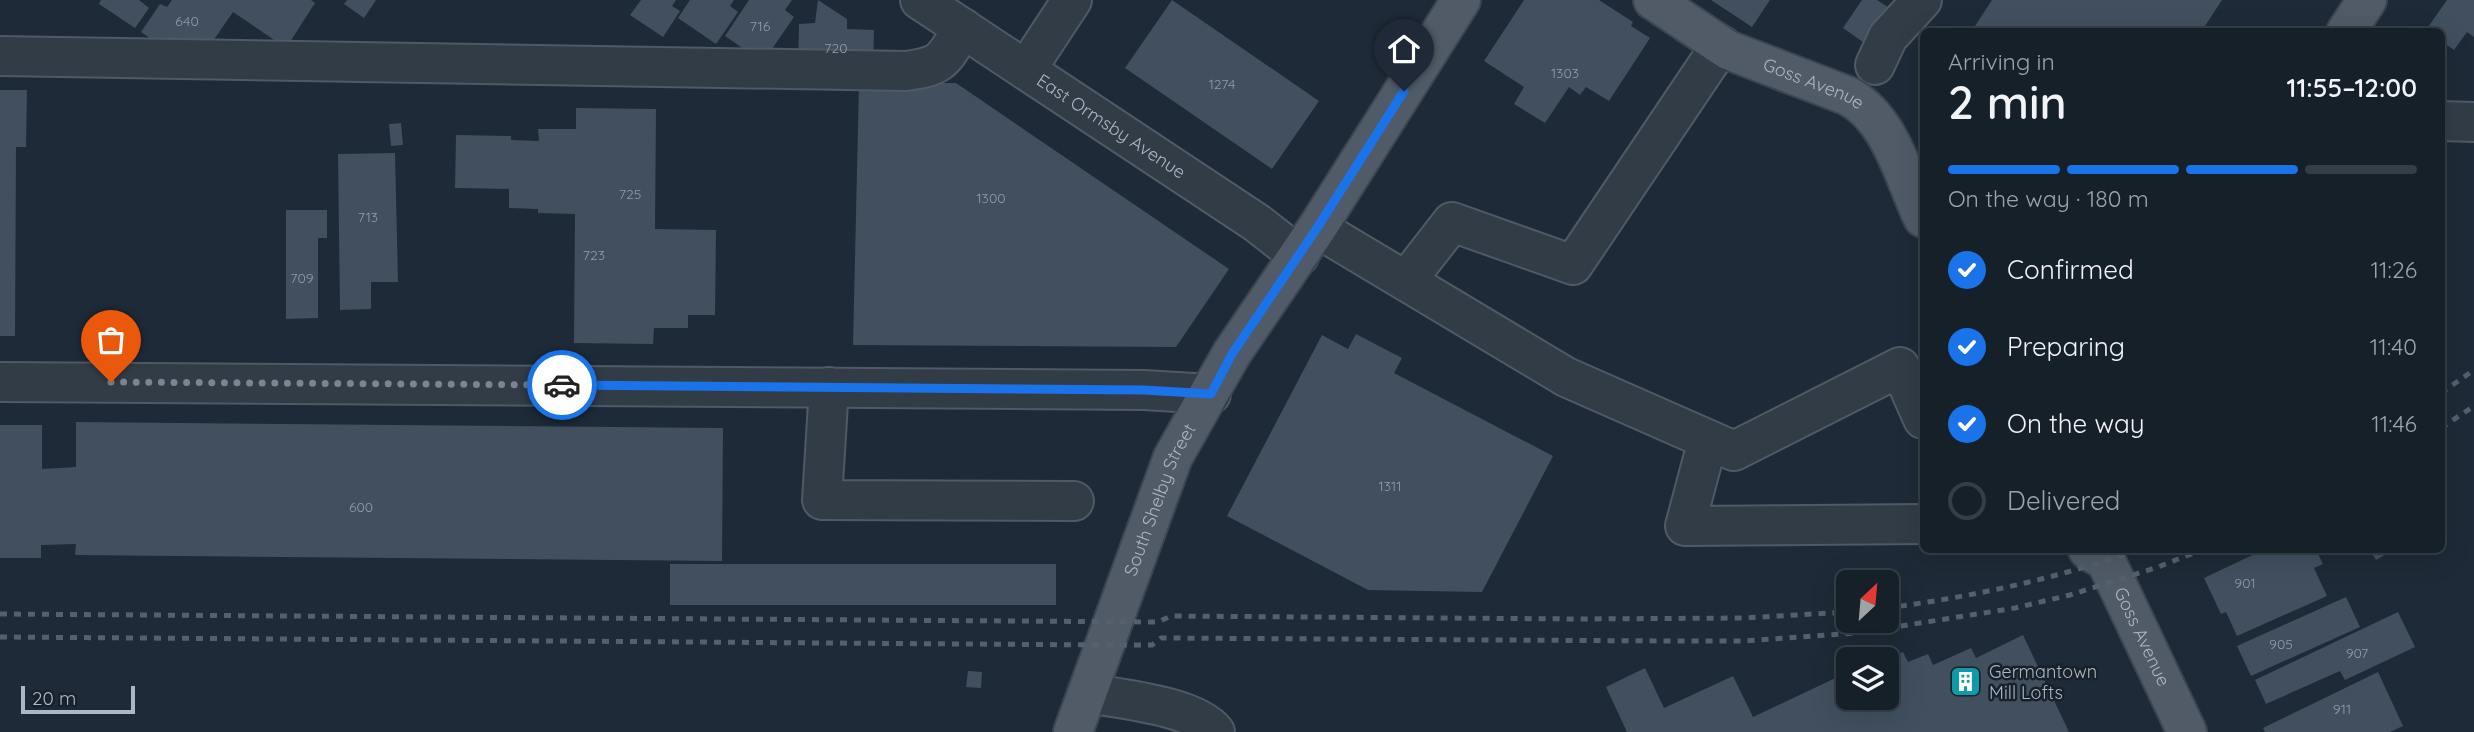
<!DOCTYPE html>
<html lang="en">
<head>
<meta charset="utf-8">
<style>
	body { margin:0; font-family:Quicksand,sans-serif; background:#1f2831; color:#f1f3f6; height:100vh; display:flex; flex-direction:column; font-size:26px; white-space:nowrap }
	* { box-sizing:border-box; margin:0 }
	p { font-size:23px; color:#9ea3a8 }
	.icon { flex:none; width:38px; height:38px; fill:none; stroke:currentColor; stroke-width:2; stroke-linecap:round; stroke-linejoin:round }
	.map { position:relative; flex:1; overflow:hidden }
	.panel { position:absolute; left:1920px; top:28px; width:525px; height:525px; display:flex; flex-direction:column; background:#162029; border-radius:10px; box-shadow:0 7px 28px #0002,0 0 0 2px #353e46 }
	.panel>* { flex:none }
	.needle { width:46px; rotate:26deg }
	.buttons { position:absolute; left:1836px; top:570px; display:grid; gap:14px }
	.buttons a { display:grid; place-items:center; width:63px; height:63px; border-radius:10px; background:#162029; box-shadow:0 7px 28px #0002,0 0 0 2px #353e46; font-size:35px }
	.scale { position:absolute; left:21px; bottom:18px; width:114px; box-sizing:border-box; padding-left:7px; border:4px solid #acb6c4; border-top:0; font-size:19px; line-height:24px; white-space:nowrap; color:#acb6c4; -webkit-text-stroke:5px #18212b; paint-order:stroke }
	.pin { position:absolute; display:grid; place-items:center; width:60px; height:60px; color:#fff; margin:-72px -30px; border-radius:50% 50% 50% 0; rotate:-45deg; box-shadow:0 0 7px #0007 }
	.pin .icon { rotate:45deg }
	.courier { position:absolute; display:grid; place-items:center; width:70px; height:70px; margin:-35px; border:5px solid #1a73e8; border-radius:50%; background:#fff; color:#222; box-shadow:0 2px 9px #0007 }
	.head em { font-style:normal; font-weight:600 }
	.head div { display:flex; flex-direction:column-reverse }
	.head { display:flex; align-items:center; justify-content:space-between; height:119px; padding:0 28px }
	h1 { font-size:46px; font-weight:600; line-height:52px }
	.bar { display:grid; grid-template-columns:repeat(4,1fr); gap:10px 7px; align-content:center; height:84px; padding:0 28px }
	.bar i { height:9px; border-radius:5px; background:#353e46 }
	.bar .active { background:#1a73e8 }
	.bar p { grid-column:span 4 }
	ol { padding:0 28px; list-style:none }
	li { display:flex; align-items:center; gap:21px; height:77px }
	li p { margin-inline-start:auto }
	li .icon { padding:7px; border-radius:50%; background:#1a73e8; color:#fff; stroke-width:4 }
	li:last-child { color:#9ea3a8 }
	li i { width:38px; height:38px; border:4px solid #353e46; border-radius:50% }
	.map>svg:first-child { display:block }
</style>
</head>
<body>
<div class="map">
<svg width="2474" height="732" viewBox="0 0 2474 732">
	<rect width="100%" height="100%" fill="#1e2a37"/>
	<!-- building -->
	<g fill="#414f5f">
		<path d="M101,0H139L149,8L135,28L99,4Z"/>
		<path d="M172,0H311L315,3L286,48L233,12L204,54L171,53L141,32L160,4L167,7Z"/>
		<path d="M347,0H376L364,18L344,4Z"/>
		<path d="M641,0H676L672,6L680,11L663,37L630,15Z"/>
		<path d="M690,0H734L730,6L738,12L716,44L678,18Z"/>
		<path d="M749,0H792L785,10L794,17L763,62L725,36Z"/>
		<path d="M818,0L847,19V29L874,30L873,66L798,67L799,24L815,23Z"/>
		<path d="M1172,0L1319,101L1272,169L1125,68Z"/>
		<path d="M1524,0H1599L1633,22L1631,26L1650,38L1609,101L1586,87L1580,95L1569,87L1545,123L1514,104L1524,87L1484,61Z"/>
		<path d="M1711,0H1770L1752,27Z"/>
		<path d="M1862,0H1877L1894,11L1870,47L1843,28Z"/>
		<path d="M1992,0H2222L2201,32H1971Z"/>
		<path d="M2447,0H2474V37L2467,32L2454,50L2441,41V32L2426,30Z"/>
		<path d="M859,83H956L1229,269L1176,347L853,345Z"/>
		<path d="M0,90H27L26,147H16L15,336H0Z"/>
		<path d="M576,108L656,109L655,229L716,230L715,315H688V328H654L653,344L574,343L575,214L538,213V209L509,208V189L455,188L456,135L511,136V140L539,141L538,129H576Z"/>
		<path d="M401,123L403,145L391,146L389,124Z"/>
		<path d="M395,153L398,282H371V309L340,310L338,154Z"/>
		<path d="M286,210H327V238H318V318L286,319Z"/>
		<path d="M1356,334L1402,358L1394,373L1553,456L1482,592L1368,590L1227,516L1322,335L1348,349Z"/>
		<path d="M76,422L723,428L722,561L75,555L76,544L41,545V558H0V425H42V469L76,467Z"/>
		<path d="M2263,550H2316L2323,564L2314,568L2327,596L2237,636L2226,612L2221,614L2204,578Z"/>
		<path d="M2370,550H2390L2391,551L2376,560Z"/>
		<rect x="670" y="564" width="386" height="41"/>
		<path d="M2346,597L2360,627L2251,676L2237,646Z"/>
		<path d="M2398,612L2415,647L2345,680L2340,671L2266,704L2255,680Z"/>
		<path d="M2023,635L2069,732H1627L1606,687L1645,668L1664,708L1733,676L1753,717L1846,673L1848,698H1858L1861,704L1873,698H1886V660L1903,652L1908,662L1928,654L1933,665L1971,648L1976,658Z"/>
		<path d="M968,671L982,672L981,688L966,687Z"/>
		<path d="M2378,672L2403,726L2390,732H2265L2263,728Z"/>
	</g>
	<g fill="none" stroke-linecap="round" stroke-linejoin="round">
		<defs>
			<g id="minor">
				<path id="s1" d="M920,0L1257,223L1299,256"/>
				<path d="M0,56L906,71C944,66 943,60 963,28"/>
				<path d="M1875,65L1888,37L1922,0"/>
				<path d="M1026,70L1072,0"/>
				<path d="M2441,121L2474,122"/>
				<path d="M1317,228L1566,377L1734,451L1900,367L1923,419"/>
				<path d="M1406,281L1452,222L1573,265L1721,45"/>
				<path d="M0,382L1144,390L1211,394"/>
				<path d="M829,387L822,500L1074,501"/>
				<path d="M1708,440L1685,526L1923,524"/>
				<path d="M1087,693C1121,699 1195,706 1215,732"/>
			</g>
			<g id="major">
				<path id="s2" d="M1653,0L1728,50L1848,96C1891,119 1903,176 1923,218"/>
				<path d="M2346,32L2367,0"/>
				<path id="s3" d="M2088,550L2106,561L2187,732"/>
				<path id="s4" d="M1073,732L1173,457L1232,353L1317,228L1461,0"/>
			</g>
		</defs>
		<!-- minor casing -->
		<use href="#minor" stroke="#505965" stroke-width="42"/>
		<!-- major casing -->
		<use href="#major" stroke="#3c4551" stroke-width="42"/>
		<!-- minor -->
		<use href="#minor" stroke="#323c47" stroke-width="38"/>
		<!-- major -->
		<use href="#major" stroke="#505b67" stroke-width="38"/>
		<!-- rail -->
		<g stroke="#54606f" stroke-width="5" stroke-dasharray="7 7" stroke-linecap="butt">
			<path d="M2441,393L2474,370"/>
			<path d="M2441,428L2474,406"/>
			<path d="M1886,608C1971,597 2056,579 2137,550"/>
			<path d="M0,614L1158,622L1171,616L1577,619L1744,618L1848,612"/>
			<path d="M0,637L1105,645H1152L1161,638L1671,641H1744L1857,633L2015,608L2070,595L2158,567L2201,550"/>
		</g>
	</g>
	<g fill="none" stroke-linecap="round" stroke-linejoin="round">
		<!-- done -->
		<path stroke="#7a8593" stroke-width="7" stroke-dasharray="0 12.6" d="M111,382L562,385"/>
		<!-- route -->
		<path stroke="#1a73e8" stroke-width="9" d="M562,385L1144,390L1211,394L1232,354L1317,228L1404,91"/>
	</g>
	<!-- icons -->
	<defs>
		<symbol id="building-square" viewBox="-11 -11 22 22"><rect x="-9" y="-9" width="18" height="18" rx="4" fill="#0f9aa8" stroke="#18212b"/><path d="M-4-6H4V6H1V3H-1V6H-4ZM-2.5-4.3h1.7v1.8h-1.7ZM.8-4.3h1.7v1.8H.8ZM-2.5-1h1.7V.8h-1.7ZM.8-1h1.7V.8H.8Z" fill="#fff"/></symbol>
	</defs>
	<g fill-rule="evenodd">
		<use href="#building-square" x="1948" y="664" width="35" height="35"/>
	</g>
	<g text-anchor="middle" stroke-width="5" stroke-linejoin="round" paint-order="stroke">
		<!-- number labels -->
		<g font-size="14" fill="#919cab">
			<text x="187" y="26">640</text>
			<text x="760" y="31">716</text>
			<text x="836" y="53">720</text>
			<text x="1565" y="78">1303</text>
			<text x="1222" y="89">1274</text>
			<text x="630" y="199">725</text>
			<text x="991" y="203">1300</text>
			<text x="368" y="222">713</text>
			<text x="594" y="260">723</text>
			<text x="302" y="283">709</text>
			<text x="1390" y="491">1311</text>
			<text x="361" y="512">600</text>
			<text x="2245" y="588">901</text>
			<text x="2281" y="649">905</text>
			<text x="2357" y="658">907</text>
			<text x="2342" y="714">911</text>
		</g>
		<!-- street labels -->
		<g font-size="18" fill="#acb6c4" stroke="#18212b">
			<text dy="6" stroke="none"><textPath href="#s2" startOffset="182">Goss Avenue</textPath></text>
			<text dy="6" stroke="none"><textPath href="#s1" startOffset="229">East Ormsby Avenue</textPath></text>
			<text dy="6" stroke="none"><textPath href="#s4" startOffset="248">South Shelby Street</textPath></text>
			<text dy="6" stroke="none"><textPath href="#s3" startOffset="105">Goss Avenue</textPath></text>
		</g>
		<!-- poi labels -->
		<g font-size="18" fill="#acb6c4" stroke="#18212b" text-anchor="start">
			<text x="1989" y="678">Germantown<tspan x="1989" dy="21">Mill Lofts</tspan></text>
		</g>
	</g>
</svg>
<div class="buttons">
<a><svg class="needle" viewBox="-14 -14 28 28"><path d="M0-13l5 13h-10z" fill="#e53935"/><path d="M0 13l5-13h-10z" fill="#9ea3a8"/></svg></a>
<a><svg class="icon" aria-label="layers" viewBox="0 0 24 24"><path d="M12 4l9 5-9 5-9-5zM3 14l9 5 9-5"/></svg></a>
</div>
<div class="scale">20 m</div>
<div class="pin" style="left:111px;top:382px;background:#ea580c"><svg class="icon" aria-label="bag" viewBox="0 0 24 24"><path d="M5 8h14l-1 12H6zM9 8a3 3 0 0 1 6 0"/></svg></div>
<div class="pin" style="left:1404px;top:91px;background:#1f2937"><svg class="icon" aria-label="home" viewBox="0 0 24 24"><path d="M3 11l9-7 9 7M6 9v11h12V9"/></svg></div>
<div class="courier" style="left:562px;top:385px"><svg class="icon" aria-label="car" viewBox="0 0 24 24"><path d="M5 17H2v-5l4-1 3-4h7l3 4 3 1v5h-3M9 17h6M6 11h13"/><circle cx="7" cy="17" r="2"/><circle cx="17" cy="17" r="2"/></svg></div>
<section class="panel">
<div class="head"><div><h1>2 min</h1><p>Arriving in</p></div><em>11:55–12:00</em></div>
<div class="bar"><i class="active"></i><i class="active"></i><i class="active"></i><i></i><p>On the way · 180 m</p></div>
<ol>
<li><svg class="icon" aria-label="check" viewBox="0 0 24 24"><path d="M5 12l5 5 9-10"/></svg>Confirmed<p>11:26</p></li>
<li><svg class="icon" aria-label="check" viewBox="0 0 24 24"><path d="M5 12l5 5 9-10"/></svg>Preparing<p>11:40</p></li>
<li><svg class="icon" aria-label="check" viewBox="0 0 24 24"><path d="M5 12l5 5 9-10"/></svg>On the way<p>11:46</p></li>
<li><i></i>Delivered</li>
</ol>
</section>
</div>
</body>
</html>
